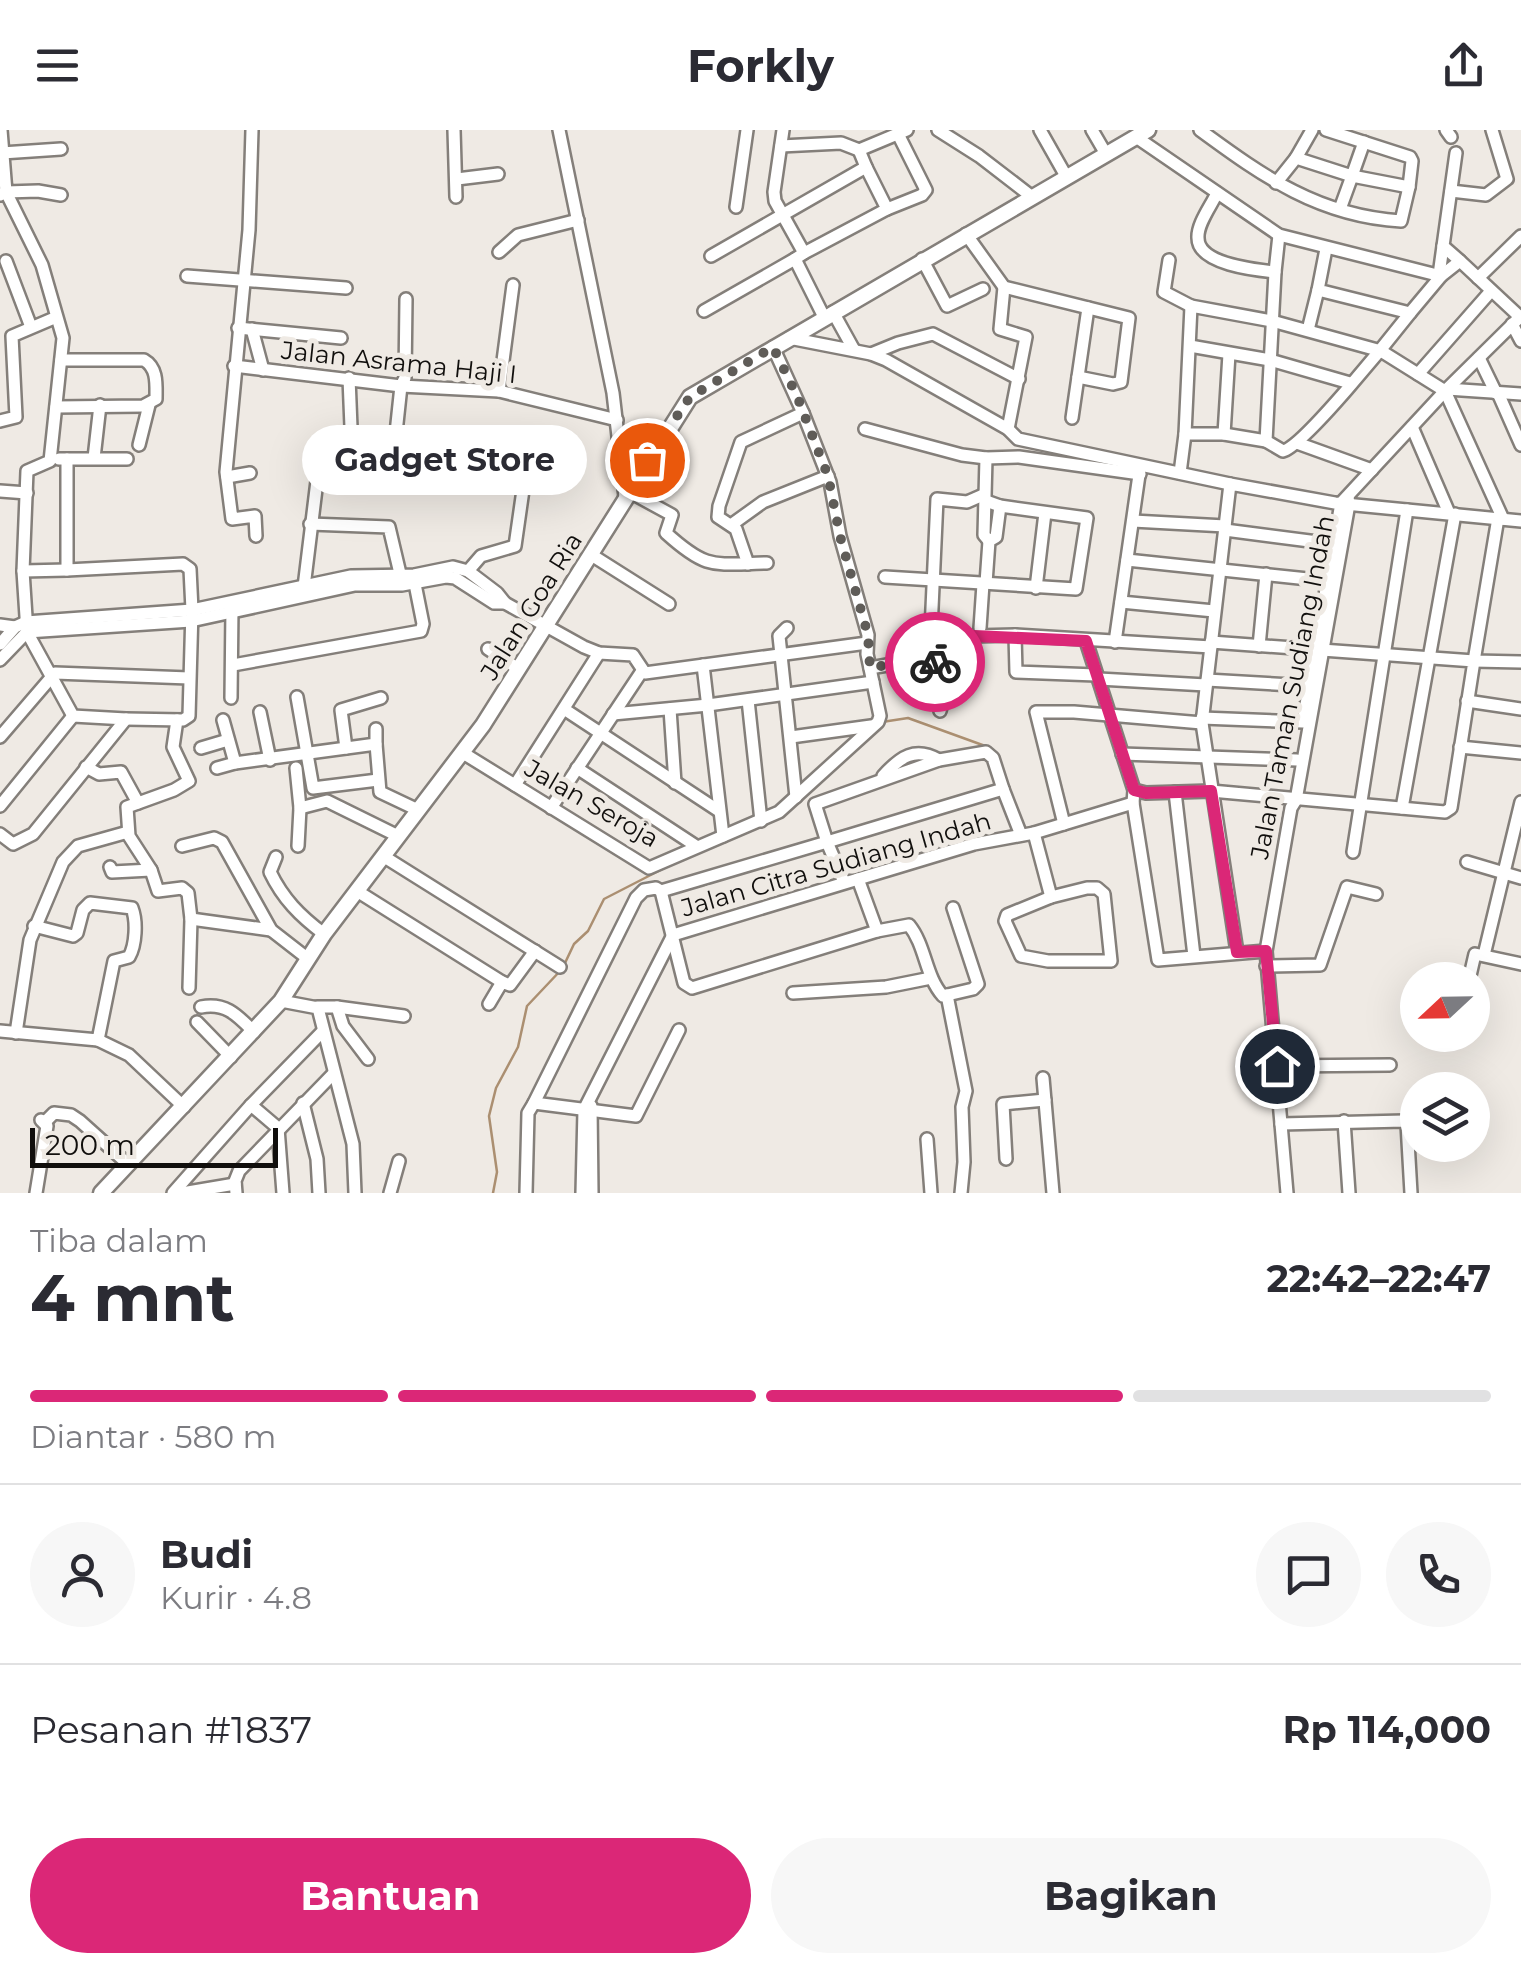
<!DOCTYPE html>
<html lang="id">
<head>
<meta charset="utf-8">
<style>
	body { margin:0; font-family:Montserrat,sans-serif; background:#f7f7f7; color:#2b2b33; height:100vh; display:flex; flex-direction:column; font-size:38px; white-space:nowrap }
	* { box-sizing:border-box; margin:0 }
	p { font-size:32px; color:#7c7c81 }
	.icon { flex:none; width:55px; height:55px; fill:none; stroke:currentColor; stroke-width:2; stroke-linecap:round; stroke-linejoin:round }
	.map { position:relative; height:1063px; overflow:hidden }
	.panel { display:flex; flex-direction:column; background:#fff; flex:1 }
	.panel>* { flex:none }
	.needle { width:65px; rotate:248deg }
	.buttons { position:absolute; left:1400px; top:832px; display:grid; gap:20px }
	.buttons a { display:grid; place-items:center; width:90px; height:90px; border-radius:50%; background:#fff; box-shadow:0 10px 40px #0002; font-size:50px }
	.scale { position:absolute; left:30px; bottom:25px; width:248px; box-sizing:border-box; padding-left:10px; border:5px solid #110f0d; border-top:0; font-size:28px; line-height:35px; white-space:nowrap; color:#110f0d; -webkit-text-stroke:8px #efeae4; paint-order:stroke }
	.pin { position:absolute; display:grid; place-items:center; width:85px; height:85px; color:#fff; margin:-42px; border:5px solid #fff; border-radius:50%; box-shadow:0 2px 10px #0007 }
	.courier { position:absolute; display:grid; place-items:center; width:100px; height:100px; margin:-50px; border:8px solid #db2777; border-radius:50%; background:#fff; color:#222; box-shadow:0 2px 12px #0007 }
	.bubble { position:absolute; height:70px; border-radius:35px; background:#fff; box-shadow:0 10px 40px #0002; font-size:32px; font-weight:700; line-height:70px; text-align:center }
	.overview em { font-style:normal; font-weight:700 }
	.overview div { display:flex; flex-direction:column-reverse }
	.overview { display:flex; align-items:center; justify-content:space-between; height:170px; padding:0 30px }
	h1 { font-size:65px; font-weight:700; line-height:75px }
	.bar { display:grid; grid-template-columns:repeat(4,1fr); gap:15px 10px; align-content:center; height:120px; padding:0 30px }
	.bar i { height:12px; border-radius:8px; background:#e1e1e2 }
	.bar .current { background:#db2777 }
	.bar p { grid-column:span 4 }
	.line { display:flex; align-items:center; gap:25px; padding:0 30px; border-top:2px solid #e1e1e2 }
	.line div { flex:1 }
	.round { display:grid; place-items:center; flex:none; width:105px; height:105px; border-radius:52px; background:#f7f7f7 }
	.cta { display:flex; gap:20px; margin-top:auto; padding:20px 30px }
	.cta a { flex:1; height:115px; border-radius:60px; background:#db2777; color:#fff; font-size:40px; font-weight:700; line-height:115px; text-align:center }
	.cta a+a { background:#f7f7f7; color:#2b2b33 }
	header { display:flex; justify-content:space-between; align-items:center; height:130px; padding:0 30px; background:#fff; font-size:45px; font-weight:700 }
	.map>svg:first-child { display:block }
</style>
</head>
<body>
<header><svg class="icon" aria-label="menu" viewBox="0 0 24 24"><path d="M4 6h16M4 12h16M4 18h16"/></svg>Forkly<svg class="icon" aria-label="share" viewBox="0 0 24 24"><path d="M12 15V3M7 8l5-5 5 5M5 13v7h14v-7"/></svg></header>
<div class="map">
<svg width="1521" height="1063" viewBox="0 0 1521 1063">
	<rect width="100%" height="100%" fill="#efeae4"/>
	<g fill="none" stroke-linecap="round" stroke-linejoin="round">
		<!-- stream -->
		<g stroke="#ab8f71" stroke-width="2.5">
			<path d="M882,592L908,588L988,617"/>
			<path d="M743,704L777,689"/>
			<path d="M565,833L574,814L588,801L604,769L676,732"/>
			<path d="M493,1063L497,1042L489,986L496,958L518,917L527,876L561,840"/>
		</g>
		<defs>
			<g id="minor">
				<path d="M1,0L6,62L38,61L61,65"/>
				<path d="M252,0L249,100L226,342L232,389L255,386L256,406"/>
				<path d="M454,0L456,67"/>
				<path d="M559,0L613,263L625,367"/>
				<path d="M783,0L774,62L775,71L804,123L795,129L824,187"/>
				<path d="M938,0L979,26L1031,66"/>
				<path d="M1040,0L1066,46"/>
				<path d="M1092,0L1106,24"/>
				<path d="M1200,0C1264,47 1319,86 1401,91L1409,57L1352,46L1340,79"/>
				<path d="M1326,0L1410,27L1412,31L1409,57"/>
				<path d="M1446,0L1451,7"/>
				<path d="M1136,7L1279,105L1441,146L1460,131L1520,187"/>
				<path d="M781,16L841,13L859,20"/>
				<path d="M859,20L907,0"/>
				<path d="M2,23L61,19"/>
				<path d="M1456,23L1443,116L1460,131"/>
				<path d="M1296,28L1312,0"/>
				<path d="M457,49L498,44"/>
				<path d="M1276,53L1296,28L1352,46L1364,12"/>
				<path d="M1451,61L1486,65L1507,49L1492,0"/>
				<path d="M1217,63C1211,76 1197,94 1198,108C1198,134 1255,140 1275,142L1279,105"/>
				<path d="M0,65L6,62L42,135L63,208L50,331L27,341L23,441L27,502L73,586L126,589L33,704L13,714L0,704"/>
				<path d="M736,77L747,0"/>
				<path d="M887,79L922,65L926,60L898,4"/>
				<path d="M966,104L1004,157L1129,188L1121,252L1113,254L1078,247"/>
				<path d="M1326,119L1318,160L1410,183L1441,146"/>
				<path d="M499,122L518,105L578,90"/>
				<path d="M804,123L887,79L866,37"/>
				<path d="M711,126L866,37L859,20"/>
				<path d="M922,129L947,176L983,159"/>
				<path d="M1169,130L1164,162L1191,176"/>
				<path d="M6,131L31,197"/>
				<path d="M1275,142L1266,311L1283,321C1304,316 1392,206 1410,183"/>
				<path d="M1439,145L1443,116"/>
				<path d="M187,146L346,158"/>
				<path d="M1478,148L1521,106"/>
				<path d="M1004,157L1000,199L1026,207L1008,299"/>
				<path d="M406,169L405,248L401,256L393,331L397,335L439,337"/>
				<path d="M704,181L795,129"/>
				<path d="M833,182L854,220"/>
				<path d="M1512,194L1521,211"/>
				<path d="M238,198L341,208"/>
				<path d="M252,199L263,240"/>
				<path d="M1308,200L1318,160"/>
				<path d="M789,208L871,224L886,230L1008,299L1018,309L1230,354"/>
				<path d="M1190,216L1270,230L1350,253"/>
				<path d="M871,224L898,213L933,204L1019,249"/>
				<path d="M1479,228L1496,263"/>
				<path d="M234,236L401,256L499,261L617,290"/>
				<path d="M1418,244L1491,161"/>
				<path d="M349,248L352,322"/>
				<path d="M1447,259L1521,264"/>
				<path d="M499,261L513,155"/>
				<path d="M1498,263L1521,315"/>
				<path d="M56,277L143,276L156,269C156,255 158,238 144,230H61"/>
				<path d="M1072,288L1088,178"/>
				<path d="M0,291L16,287L12,206L52,189"/>
				<path d="M1412,297L1449,383"/>
				<path d="M865,299L962,325L986,328L1019,327L1140,344"/>
				<path d="M1185,304L1191,176L1272,191L1381,221L1445,261L1503,389"/>
				<path d="M1224,304L1229,224"/>
				<path d="M1297,313L1372,340"/>
				<path d="M139,315L149,275"/>
				<path d="M94,328L100,275"/>
				<path d="M986,328L984,405L989,411"/>
				<path d="M59,329H127"/>
				<path d="M67,329V440L183,434L190,439L192,480L189,586L183,590L126,589"/>
				<path d="M1180,343L1185,304H1224L1266,311"/>
				<path d="M227,347L250,343"/>
				<path d="M0,361L27,363"/>
				<path d="M628,361L672,385L666,403C708,441 714,434 767,433"/>
				<path d="M1407,380L1521,391"/>
				<path d="M1498,388L1474,531L1521,532"/>
				<path d="M1133,391L1225,396"/>
				<path d="M310,394L389,397L402,452"/>
				<path d="M731,395L763,372L828,346"/>
				<path d="M1225,400L1333,414"/>
				<path d="M590,424L669,474"/>
				<path d="M1127,430L1327,451"/>
				<path d="M748,434L736,399L718,387L719,376L741,312L803,283L773,217"/>
				<path d="M23,441L67,440"/>
				<path d="M468,441L481,426L515,416L524,353"/>
				<path d="M885,447L1076,459L1087,388L1000,376L986,371"/>
				<path d="M986,453L989,411L996,407L1000,376"/>
				<path d="M304,457L317,351"/>
				<path d="M1036,458L1045,383"/>
				<path d="M1121,472L1214,481"/>
				<path d="M0,495L15,497"/>
				<path d="M787,498L779,506L796,667"/>
				<path d="M980,498L983,454"/>
				<path d="M931,500L937,369L967,372L983,365"/>
				<path d="M1015,505L1016,542L1096,545"/>
				<path d="M1086,511L1134,660L1133,673L1158,830L1266,821"/>
				<path d="M1115,512L1140,338"/>
				<path d="M0,514L15,497L26,492L192,480L351,446L414,445L453,437L468,441L497,463L505,473"/>
				<path d="M1259,516L1266,444"/>
				<path d="M488,519L517,538"/>
				<path d="M0,530L27,502L191,491L355,455H402L446,447L455,448L494,473H505L584,517L599,523L633,525L645,543L867,513"/>
				<path d="M233,535L421,501L423,494L414,449"/>
				<path d="M703,535L723,706"/>
				<path d="M870,538L916,530L953,534"/>
				<path d="M1099,549L1206,555"/>
				<path d="M1207,550L1309,556"/>
				<path d="M297,567L313,658L378,650"/>
				<path d="M231,568L232,477"/>
				<path d="M748,570L761,691"/>
				<path d="M1467,571L1521,579"/>
				<path d="M564,579L719,681"/>
				<path d="M670,579L675,653"/>
				<path d="M940,581L958,513L974,506L1015,505L1211,517"/>
				<path d="M260,582L270,630"/>
				<path d="M613,584L708,575L873,552"/>
				<path d="M1304,586L1341,373L1445,261L1521,186"/>
				<path d="M1202,588L1303,592"/>
				<path d="M177,590L173,617L189,651L174,660L127,677L129,706L151,740L158,761L182,758L188,763L191,789L189,858"/>
				<path d="M0,607L55,543L189,548"/>
				<path d="M791,607L871,596"/>
				<path d="M376,614L380,662L418,680"/>
				<path d="M1460,617L1521,623"/>
				<path d="M201,618L228,610"/>
				<path d="M346,618L341,580L381,568"/>
				<path d="M463,623L649,738L779,682L878,592L880,586L867,524L868,505L840,406L830,352L803,283"/>
				<path d="M1122,624L1297,630"/>
				<path d="M235,633L376,614V599"/>
				<path d="M86,637L99,644L121,642L138,673"/>
				<path d="M217,638L235,633L223,590"/>
				<path d="M296,638L300,678L298,716"/>
				<path d="M577,638L696,716"/>
				<path d="M883,646C900,627 915,616 939,630"/>
				<path d="M515,655L599,523"/>
				<path d="M1134,660L1146,663L1211,661L1445,682L1451,678L1474,531L1211,512"/>
				<path d="M1175,662L1194,826"/>
				<path d="M0,676L73,586"/>
				<path d="M300,678L327,671L398,706"/>
				<path d="M551,678L642,541"/>
				<path d="M1402,678L1455,384"/>
				<path d="M1064,694L1036,582H1074L1202,593"/>
				<path d="M1034,703L1051,767"/>
				<path d="M182,716L214,708L222,712L271,800L307,828"/>
				<path d="M383,726L560,837"/>
				<path d="M276,727L270,742C283,769 300,786 324,804"/>
				<path d="M1467,732L1521,748"/>
				<path d="M110,737L112,742L151,740"/>
				<path d="M858,749L877,801L909,795C926,816 925,846 943,866L973,859L978,854L953,778"/>
				<path d="M844,752L827,712L1003,659L1021,705"/>
				<path d="M1087,758H1097L1104,764L1111,831H1048L1021,826L1005,791L1007,785L1051,767Z"/>
				<path d="M357,761L502,852"/>
				<path d="M661,761L827,712L815,674L939,630L986,622L993,628L1003,659"/>
				<path d="M191,789L271,800"/>
				<path d="M1237,822L1202,593L1230,354L1335,373L1407,380L1353,722"/>
				<path d="M1484,825L1521,672"/>
				<path d="M1266,836L1320,835L1347,757L1376,764"/>
				<path d="M1469,850L1475,824L1521,834"/>
				<path d="M793,863L886,857L931,848"/>
				<path d="M947,865L966,961L962,977L964,1032L961,1063"/>
				<path d="M281,871L318,878L353,1014L355,1063"/>
				<path d="M489,874L502,852L510,855L535,821"/>
				<path d="M201,877C226,872 238,886 254,902"/>
				<path d="M317,877H337L343,896L368,929"/>
				<path d="M337,877L404,886"/>
				<path d="M197,892L231,927"/>
				<path d="M0,901L98,910L114,831L129,827C136,815 137,791 132,778L90,773L83,780L77,803L73,806L34,796"/>
				<path d="M16,903L30,810L63,732L78,716L128,702"/>
				<path d="M98,910L129,925L184,977"/>
				<path d="M1277,936L1390,935"/>
				<path d="M1043,948L1053,1063"/>
				<path d="M303,973L317,1029L319,1063"/>
				<path d="M534,973L636,768L644,760L656,758L661,761L684,853L692,858L877,801"/>
				<path d="M251,975L278,998L283,1063"/>
				<path d="M591,976L592,1063"/>
				<path d="M1344,991L1349,1063"/>
				<path d="M45,992L54,983L71,985L80,991L129,1035"/>
				<path d="M1281,994L1404,991L1407,994L1411,1063"/>
				<path d="M927,1009L931,1063"/>
				<path d="M1006,1029L1003,974L1045,970"/>
				<path d="M36,1063L47,996L41,990"/>
				<path d="M173,1063L251,975L323,901"/>
				<path d="M182,1063L235,1054"/>
				<path d="M236,1063L235,1051L239,1041L334,943"/>
				<path d="M390,1063L399,1031"/>
				<path d="M526,1063L528,983L534,973L636,986L679,900"/>
				<path d="M582,1063L584,980L673,805L974,714L1034,703L1133,673"/>
				<path d="M1287,1063L1266,821L1291,678L1296,670L1349,374L1348,367"/>
			</g>
			<path id="major" d="M101,1063L281,871L324,804L483,595L690,267L1148,0"/>
		</defs>
		<!-- minor casing -->
		<use href="#minor" stroke="#847f7a" stroke-width="16"/>
		<!-- major casing -->
		<use href="#major" stroke="#847f7a" stroke-width="19"/>
		<!-- minor -->
		<use href="#minor" stroke="#fff" stroke-width="11"/>
		<!-- major -->
		<use href="#major" stroke="#fff" stroke-width="14"/>
	</g>
	<g fill="none" stroke-linecap="round" stroke-linejoin="round">
		<!-- done -->
		<path stroke="#5f5c58" stroke-width="10" stroke-dasharray="0 18" d="M647,330L690,267L773,217L797,266L828,346L840,406L868,505L870,538L916,530L935,532"/>
		<!-- route -->
		<path stroke="#db2777" stroke-width="12" d="M935,532L952,534L958,513L974,506L1086,511L1134,660L1146,663L1211,661L1237,822L1266,821L1277,936"/>
	</g>
	<g text-anchor="middle" stroke-width="10" stroke-linejoin="round" paint-order="stroke">
		<!-- street labels -->
		<g font-size="25" fill="#110f0d" stroke="#efeae4">
			<text transform="translate(399 232) rotate(6)" y="9">Jalan Asrama Haji I</text>
			<text transform="translate(531 476) rotate(-58)" y="9">Jalan Goa Ria</text>
			<text transform="translate(1292 557) rotate(-79)" y="9">Jalan Taman Sudiang Indah</text>
			<text transform="translate(592 673) rotate(30)" y="9">Jalan Seroja</text>
			<text transform="translate(836 734) rotate(-16)" y="9">Jalan Citra Sudiang Indah</text>
		</g>
	</g>
</svg>
<div class="buttons">
<a><svg class="needle" viewBox="-14 -14 28 28"><path d="M0-13l5 13h-10z" fill="#e53935"/><path d="M0 13l5-13h-10z" fill="#7c7c81"/></svg></a>
<a><svg class="icon" aria-label="layers" viewBox="0 0 24 24"><path d="M12 4l9 5-9 5-9-5zM3 14l9 5 9-5"/></svg></a>
</div>
<div class="scale">200 m</div>
<div class="pin" style="left:647px;top:330px;background:#ea580c"><svg class="icon" aria-label="bag" viewBox="0 0 24 24"><path d="M5 8h14l-1 12H6zM9 8a3 3 0 0 1 6 0"/></svg></div>
<div class="pin" style="left:1277px;top:936px;background:#1f2937"><svg class="icon" aria-label="home" viewBox="0 0 24 24"><path d="M3 11l9-7 9 7M6 9v11h12V9"/></svg></div>
<div class="courier" style="left:935px;top:532px"><svg class="icon" aria-label="bike" viewBox="0 0 24 24"><circle cx="6" cy="16" r="4"/><circle cx="18" cy="16" r="4"/><path d="M6 16l4-8h5l3 8M10 8l3 8H6M13 5h3"/></svg></div>
<div class="bubble" style="left:302px;top:295px;width:285px">Gadget Store</div>
</div>
<section class="panel">
<div class="overview"><div><h1>4 mnt</h1><p>Tiba dalam</p></div><em>22:42–22:47</em></div>
<div class="bar"><i class="current"></i><i class="current"></i><i class="current"></i><i></i><p>Diantar · 580 m</p></div>
<div class="line" style="height:180px"><a class="round"><svg class="icon" aria-label="person" viewBox="0 0 24 24"><circle cx="12" cy="8" r="4"/><path d="M4 21q1-7 8-7t8 7"/></svg></a><div><b>Budi</b><p>Kurir · 4.8</p></div><a class="round"><svg class="icon" aria-label="chat" viewBox="0 0 24 24"><path d="M4 5h16v11H9l-5 4z"/></svg></a><a class="round"><svg class="icon" aria-label="phone" viewBox="0 0 24 24"><path d="M5 4h4l2 5-3 2q2 4 5 5l2-3 5 2v4C11 20 4 13 5 4z"/></svg></a></div>
<div class="line" style="height:130px"><div>Pesanan #1837</div><b>Rp 114,000</b></div>
<div class="cta"><a>Bantuan</a><a>Bagikan</a></div>
</section>
</body>
</html>
